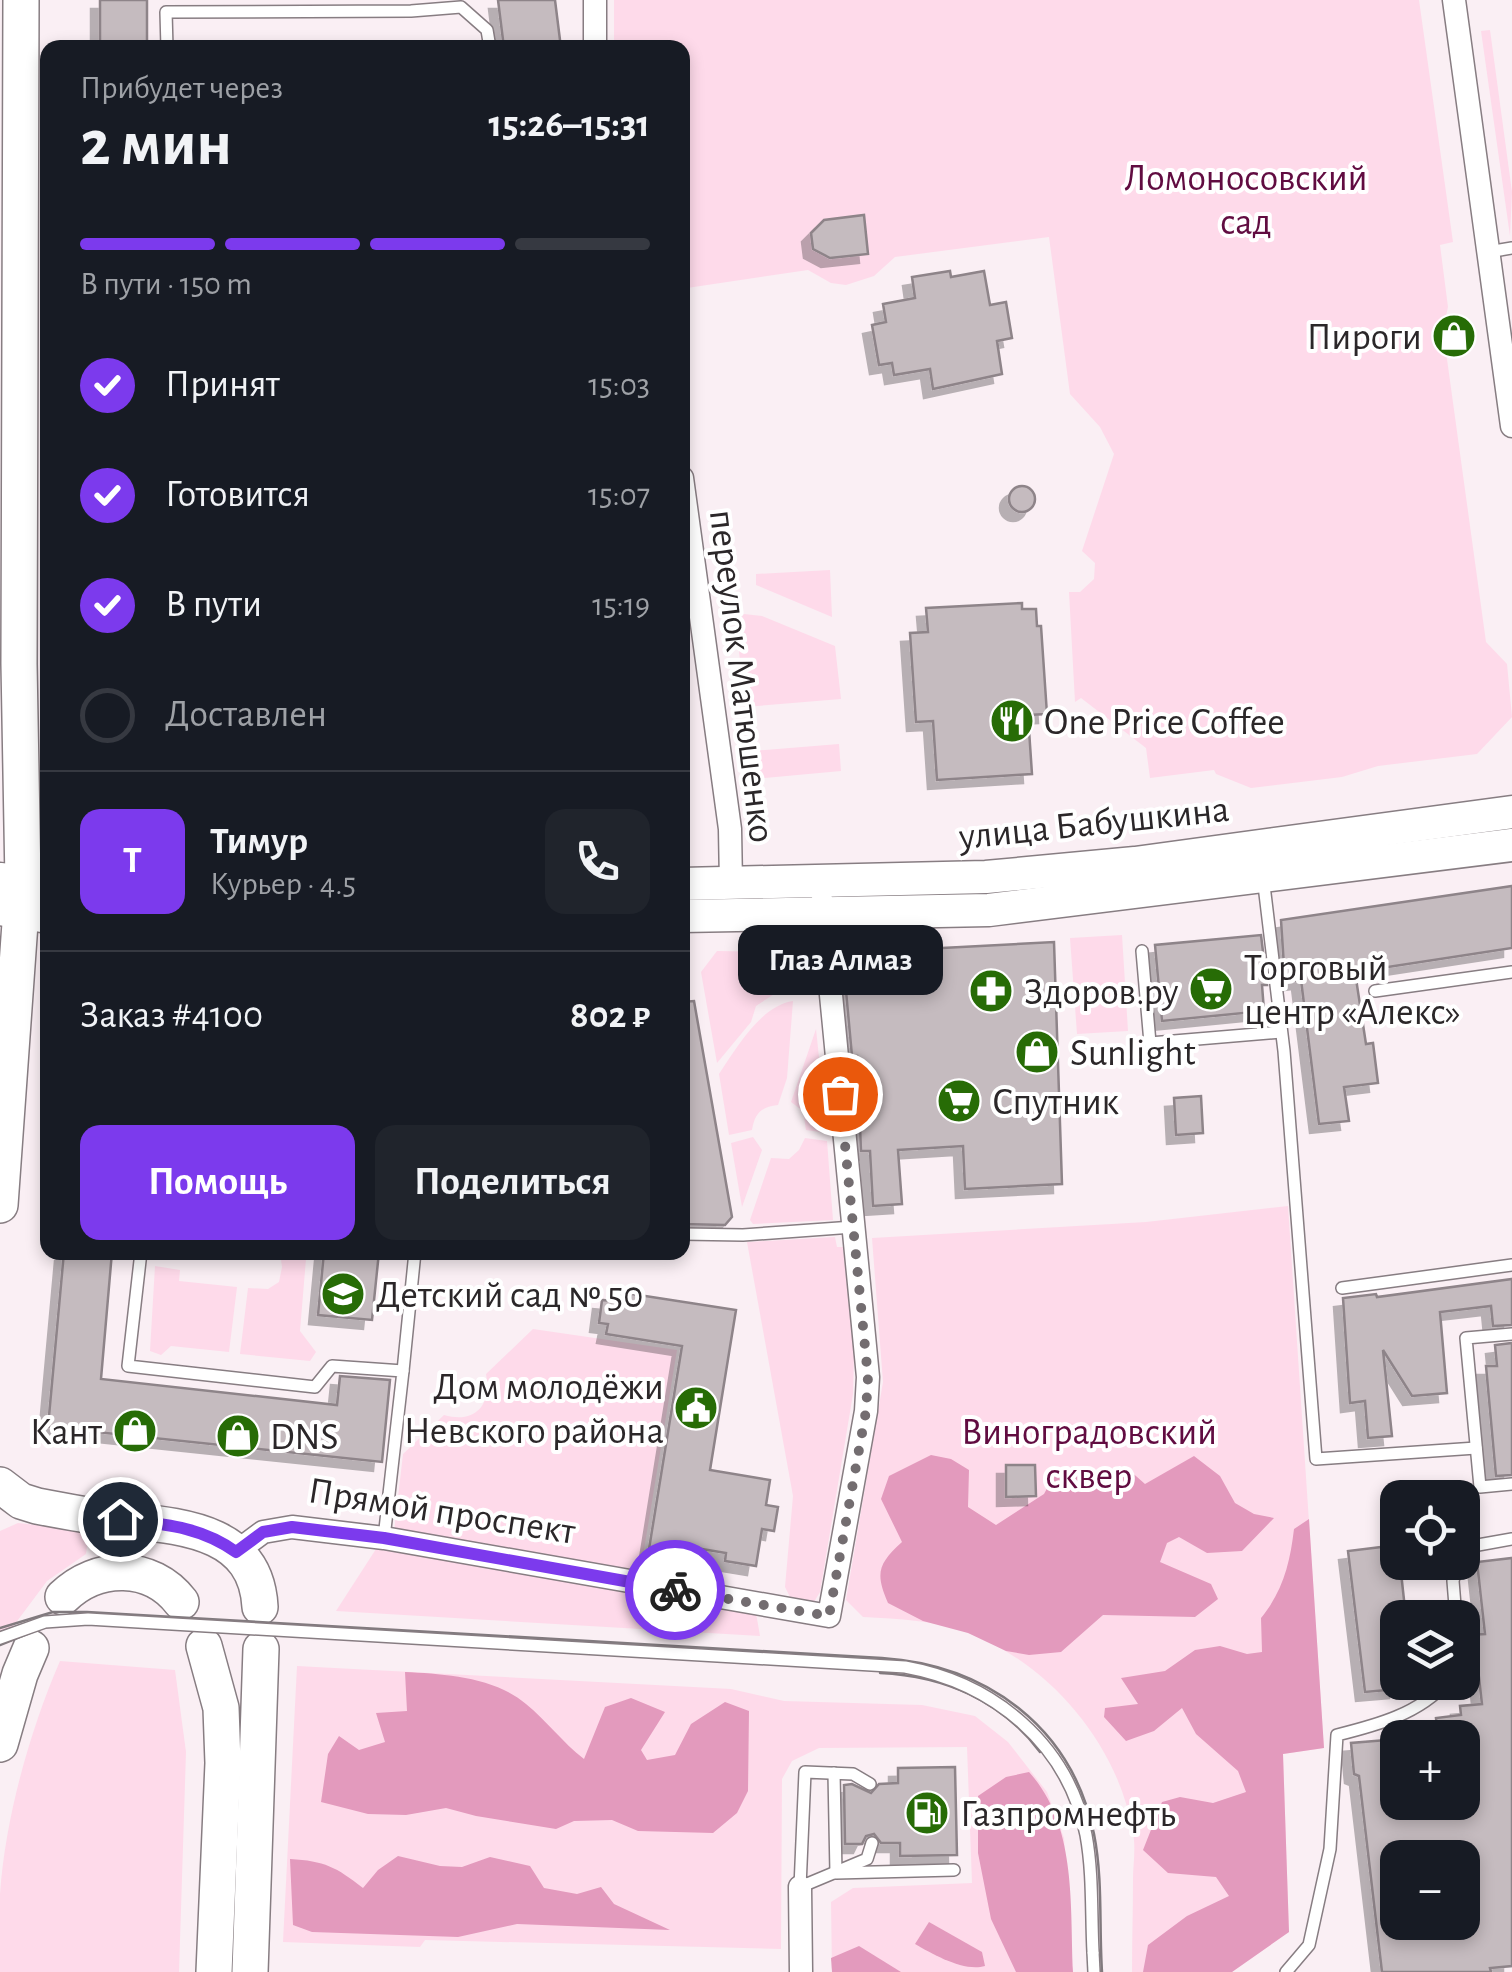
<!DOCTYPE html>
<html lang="ru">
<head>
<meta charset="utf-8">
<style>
	body { margin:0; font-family:"Alegreya Sans",sans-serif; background:#20242c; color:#f1f3f6; height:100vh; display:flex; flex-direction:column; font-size:38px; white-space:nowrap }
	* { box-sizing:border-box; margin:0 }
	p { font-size:32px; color:#9ea1a6 }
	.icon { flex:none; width:55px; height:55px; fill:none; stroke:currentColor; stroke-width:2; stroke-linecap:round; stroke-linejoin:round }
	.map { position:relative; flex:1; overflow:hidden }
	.panel { position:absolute; left:40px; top:40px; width:650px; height:1220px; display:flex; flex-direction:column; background:#171b24; border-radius:20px; box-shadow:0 5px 15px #0003 }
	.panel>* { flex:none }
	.fabs { position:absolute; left:1380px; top:1480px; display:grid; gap:20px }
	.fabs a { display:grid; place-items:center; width:100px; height:100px; border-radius:20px; background:#171b24; box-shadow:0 5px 15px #0003; font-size:50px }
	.pin { position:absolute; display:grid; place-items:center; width:85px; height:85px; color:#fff; margin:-42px; border:5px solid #fff; border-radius:50%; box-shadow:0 2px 10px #0007 }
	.courier { position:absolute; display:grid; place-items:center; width:100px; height:100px; margin:-50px; border:8px solid #7c3aed; border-radius:50%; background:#fff; color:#222; box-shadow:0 2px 12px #0007 }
	.bubble { position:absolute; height:70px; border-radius:20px; background:#171b24; box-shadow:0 5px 15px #0003; font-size:32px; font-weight:600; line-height:70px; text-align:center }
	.summary em { font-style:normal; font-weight:600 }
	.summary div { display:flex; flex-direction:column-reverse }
	.summary { display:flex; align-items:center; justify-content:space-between; height:170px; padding:0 40px }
	h1 { font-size:65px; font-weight:600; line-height:75px }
	.bar { display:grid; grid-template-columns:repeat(4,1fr); gap:15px 10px; align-content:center; height:120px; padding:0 40px }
	.bar i { height:12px; border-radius:8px; background:#363941 }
	.bar .active { background:#7c3aed }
	.bar p { grid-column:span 4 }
	.line { display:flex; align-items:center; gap:25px; padding:0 40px; border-top:2px solid #363941 }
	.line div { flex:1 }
	.round { display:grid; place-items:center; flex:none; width:105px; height:105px; border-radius:20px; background:#20242c }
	ol { padding:0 40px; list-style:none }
	li { display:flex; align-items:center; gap:30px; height:110px }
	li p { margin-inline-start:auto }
	li .icon { padding:10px; border-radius:50%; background:#7c3aed; color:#fff; stroke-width:4 }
	li:last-child { color:#9ea1a6 }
	li i { width:55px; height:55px; border:5px solid #363941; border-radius:50% }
	.action { display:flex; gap:20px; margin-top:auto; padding:20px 40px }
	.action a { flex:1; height:115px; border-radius:20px; background:#7c3aed; color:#fff; font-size:40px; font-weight:600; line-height:115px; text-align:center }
	.action a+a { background:#20242c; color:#f1f3f6 }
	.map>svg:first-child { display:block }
</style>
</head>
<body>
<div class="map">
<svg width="1512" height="1972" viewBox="0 0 1512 1972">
	<defs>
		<filter id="shadow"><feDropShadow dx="-9" dy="9" stdDeviation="0" flood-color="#0004"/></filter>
	</defs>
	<rect width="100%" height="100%" fill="#faeff4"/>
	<!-- green -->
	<g fill="#fedaea">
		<path d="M614,0H1419L1453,242L1440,245L1448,307L1443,330L1486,642L1507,664L1512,717L1477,754L1378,766L1342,777L1251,788L1216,774L1214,770L1150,778L1146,748L1081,698L1075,702L1069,592H1080L1094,579L1095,563L1082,551L1114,454L1100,427L1070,394L1049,237L895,257L874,276L846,285L831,283L808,270L687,288L682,267V48L614,47Z"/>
		<path d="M1490,30L1512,192L1510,236L1481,31Z"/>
		<path d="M830,570L832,617L756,585V574Z"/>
		<path d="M744,614L762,616L835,646L841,699L745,707L736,624Z"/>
		<path d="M839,744L841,771L754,779L752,751Z"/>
		<path d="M1122,935L1128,1031L1077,1034L1070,938Z"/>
		<path d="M717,951L791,952L794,981L756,1006L751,1022L717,1063L701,972Z"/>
		<path d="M793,1001L787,1078L778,1105C761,1107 755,1113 752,1130L729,1135L719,1074C736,1049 760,1006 793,1001Z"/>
		<path d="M816,1029L827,1133L806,1130L803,1111L791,1102Z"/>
		<path d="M753,1137L762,1150L742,1207L731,1143Z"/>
		<path d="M805,1138L827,1141L833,1220L753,1224L750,1220L771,1158L789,1159L799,1150Z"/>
		<path d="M1288,1206L1324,1748L1283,1754L1289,1932L1232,1972H1132C1132,1941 1133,1910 1133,1879C1133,1865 1136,1848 1133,1833C1119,1746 1051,1665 969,1633C935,1620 899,1619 863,1617L846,1600L883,1382L872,1238L1146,1222Z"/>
		<path d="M835,1237L837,1247H843L854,1355L853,1394L820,1592L814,1602L791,1599L785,1587L793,1496L747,1242Z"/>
		<path d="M280,1253H297V1259H306L300,1331L316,1352L310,1361L240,1354L248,1288L268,1289L279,1282L282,1267Z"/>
		<path d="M155,1266L180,1270L179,1281L237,1287L229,1352L171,1346L161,1355L150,1351Z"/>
		<path d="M533,1329L677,1350L640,1574L394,1532L403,1454L444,1415C476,1424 492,1404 486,1374Z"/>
		<path d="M18,1523L89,1531L86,1554L47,1581L0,1644V1531Z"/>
		<path d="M376,1549L756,1613L760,1636L336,1611Z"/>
		<path d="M60,1661L175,1670L186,1752L179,1972H0C0,1946 0,1920 0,1894C5,1819 30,1730 60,1661Z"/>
		<path d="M297,1666L731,1689L784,1701L922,1705L975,1716L1008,1742L1047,1792L1064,1838L1073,1972H832L831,1902L853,1888L972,1883L967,1747L819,1748L792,1761L782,1779L781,1949L425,1940L420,1947L283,1942Z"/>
	</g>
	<!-- forest -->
	<g fill="#e39abd">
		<path d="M931,1455L951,1459L969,1470L968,1507L996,1525L1044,1494L1057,1470L1083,1468L1104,1476L1128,1469L1145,1484L1194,1456L1220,1476L1235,1503L1254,1514L1274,1518L1242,1551L1207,1553L1179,1537L1167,1543L1160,1562L1211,1584L1218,1599L1195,1617L1103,1615L1061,1652L1029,1655L1006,1651L968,1633L923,1621L888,1603C875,1573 878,1564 902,1542L881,1499L889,1476Z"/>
		<path d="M1309,1519L1324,1748L1283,1754L1289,1932L1232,1972H1143L1148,1945L1187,1916L1229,1896L1216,1877L1168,1873L1143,1850L1162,1802L1180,1797L1213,1803L1246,1792L1238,1771L1196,1734L1182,1708L1154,1731L1126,1741L1104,1717L1105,1708L1138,1704L1121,1678L1165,1671L1195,1650L1220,1646L1247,1654L1262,1652L1261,1618C1283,1591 1290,1563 1294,1529Z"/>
		<path d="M405,1672C444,1674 495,1677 526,1704C547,1721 562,1742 584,1759L605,1707L631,1698L665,1712L641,1750L647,1760L675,1755L691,1724L725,1702L749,1711L748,1791L737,1813L713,1833L638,1831L612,1820L574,1821L556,1829L476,1816L446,1808L406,1815L368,1814L321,1802L328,1754L339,1736L359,1750L385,1742L376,1713L407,1711Z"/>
		<path d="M1029,1772C1077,1825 1070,1904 1073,1972H1016L991,1919L978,1853V1796L1006,1777Z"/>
		<path d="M398,1856L440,1866L462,1867L490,1857L530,1866L544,1888L577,1894L601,1887L614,1904L670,1930L517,1924L458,1937L312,1932L293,1925L290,1859C325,1861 336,1867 363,1888L378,1870Z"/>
		<path d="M929,1922L982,1952L985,1966C964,1972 934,1955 915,1944Z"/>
		<path d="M859,1946L901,1972H832L831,1958Z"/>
	</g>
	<!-- building -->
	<g fill="#c5bbbf" stroke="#8e8489" stroke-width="2.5" fill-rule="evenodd" filter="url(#shadow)">
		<rect x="100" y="0" width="47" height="48"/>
		<path d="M498,0H555L561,48H504Z"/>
		<path d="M864,215L868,254L830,258L813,249L811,233L824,220Z"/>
		<path d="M950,271L951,277L984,271L990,305L1006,302L1012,338L997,341L1002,374L933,389L930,369L894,375L892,363L879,365L872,325L886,322L883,304L915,298L912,277Z"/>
		<circle cx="1022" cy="499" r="13"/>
		<path d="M1022,603V609H1036L1037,626H1041L1047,714L1028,715L1032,774L937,780L933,721L916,722L910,633L928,632L926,608Z"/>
		<path d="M1512,886V948L1355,972L1366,1044L1373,1043L1378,1083L1344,1087L1349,1121L1319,1124L1301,980L1285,982L1281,920Z"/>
		<path d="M1261,935L1267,985H1262L1264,1011L1162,1021L1155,945Z"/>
		<path d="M1054,942L1062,1184L965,1189L963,1146L898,1150L902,1204L873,1206L870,1151H861L857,1056H852L845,980H847V953Z"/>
		<path d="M694,1001L732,1217L725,1225L682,1224V1002Z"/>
		<path d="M1201,1096L1203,1133L1176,1135L1174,1098Z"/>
		<path d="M64,1252H112L101,1379L337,1405L340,1376L390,1380L382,1462L48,1427Z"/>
		<path d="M324,1252H379L372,1320L318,1315Z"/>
		<path d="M1512,1279V1325L1493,1326L1491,1306L1440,1312L1447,1393L1412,1396L1383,1350L1392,1436L1368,1438L1365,1401L1350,1403L1343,1298L1376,1294L1377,1297Z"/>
		<path d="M613,1291L736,1310L710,1470L770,1480L766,1505L778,1507L774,1531L762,1529L756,1566L725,1561L726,1553L684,1546L683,1554L649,1549L682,1346L606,1334L608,1324L599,1323L602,1300L612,1301Z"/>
		<path d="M1512,1343V1475L1496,1476L1486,1366H1497L1495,1345Z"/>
		<path d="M1006,1465H1035L1036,1496L1006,1497Z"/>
		<path d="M1398,1545L1406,1618H1398V1689L1365,1692L1348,1551Z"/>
		<path d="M1512,1558V1966L1490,1968L1491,1972H1382L1359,1776L1354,1774L1351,1743L1398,1739V1802H1462V1738H1438L1436,1718L1461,1715L1460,1706L1482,1704L1477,1660L1471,1661L1468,1635L1485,1634L1477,1562ZM1398,1858H1462V1922H1398Z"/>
		<path d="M955,1767L957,1855L900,1856V1843H881L874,1834L866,1836L862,1844H845L844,1785L852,1784L871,1793L879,1784L898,1783V1768Z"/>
	</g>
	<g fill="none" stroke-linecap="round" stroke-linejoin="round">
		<defs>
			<g id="lane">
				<path d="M167,48L166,12L411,11L461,7L487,30L490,48"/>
				<path d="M1488,252L1512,248"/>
				<path d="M1263,877L1284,1051L1316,1459L1476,1448"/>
				<path d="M1142,951L1150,1043L1281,1032"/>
				<path d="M1375,991L1512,972"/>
				<path d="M682,1234L743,1235L853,1227"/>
				<path d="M141,1252L128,1366L315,1387L332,1366L403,1371L384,1538"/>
				<path d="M1342,1288L1512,1265"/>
				<path d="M1512,1334L1466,1338L1480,1487L1512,1484"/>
				<path d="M403,1371L415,1252"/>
				<path d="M1462,1556L1478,1545L1512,1539"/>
				<path d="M1456,1618L1453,1581L1458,1562"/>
				<path d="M834,1773L836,1873L954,1870"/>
				<path d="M870,1784L853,1774L805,1772L800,1887L867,1859L872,1843"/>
				<path d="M1093,1952L1094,1972"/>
				<path d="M1286,1972L1309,1945L1330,1849L1337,1735C1377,1725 1419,1714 1447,1682"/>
			</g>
			<g id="street">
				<path d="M595,0V48"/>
				<path d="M1454,0L1512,426"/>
				<path d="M682,478L730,829L731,884"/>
				<path d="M236,1552L263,1532L292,1527L384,1538L829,1616L866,1411L868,1377L822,902"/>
				<path d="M800,1887L801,1972"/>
			</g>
			<g id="secondary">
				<path d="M0,879L48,885"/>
				<path d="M682,884L986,877L1135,863L1512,812"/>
				<path d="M0,909L48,917"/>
				<path d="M682,916L989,910L1512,845"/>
			</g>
			<g id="primary">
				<path d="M0,1205L23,881L19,664L21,0"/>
				<path d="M0,1485L21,1501L37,1506C63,1511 89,1516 115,1519C174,1526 256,1527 260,1607"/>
				<path d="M63,1597C97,1564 151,1563 181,1602"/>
				<path d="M204,1646L221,1708L223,1763L214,1972"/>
				<path d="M0,1744L20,1674L31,1648"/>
				<path d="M250,1972L261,1649"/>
			</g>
		</defs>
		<!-- lane casing -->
		<use href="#lane" stroke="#877d82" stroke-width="14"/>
		<!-- street casing -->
		<use href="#street" stroke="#877d82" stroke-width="25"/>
		<!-- secondary casing -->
		<use href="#secondary" stroke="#877d82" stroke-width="35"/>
		<!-- primary casing -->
		<use href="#primary" stroke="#877d82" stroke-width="38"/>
		<!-- lane -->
		<use href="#lane" stroke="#fff" stroke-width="11"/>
		<!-- street -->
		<use href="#street" stroke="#fff" stroke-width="22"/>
		<!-- secondary -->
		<use href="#secondary" stroke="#fff" stroke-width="32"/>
		<!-- primary -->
		<use href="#primary" stroke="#fff" stroke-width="35"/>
		<!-- tram -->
		<g stroke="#817a7e" stroke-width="2.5">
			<path d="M0,1628L53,1612H87L882,1658C987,1665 1072,1727 1094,1834C1103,1879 1099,1927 1102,1972"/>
			<path d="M0,1645L32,1632"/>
			<path d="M880,1673C944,1676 1001,1700 1040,1752"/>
		</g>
		<defs>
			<path id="lane-bridge" d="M0,1638L45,1622L88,1619L905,1667C994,1683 1068,1744 1086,1835C1093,1873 1091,1913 1093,1952"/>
		</defs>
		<!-- lane-bridge casing -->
		<use href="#lane-bridge" stroke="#877d82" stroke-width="14" stroke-linecap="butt"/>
		<!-- lane-bridge -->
		<use href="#lane-bridge" stroke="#fff" stroke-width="11"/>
	</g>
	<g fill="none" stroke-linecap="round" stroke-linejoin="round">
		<!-- done -->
		<path stroke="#736d70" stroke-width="10" stroke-dasharray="0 18" d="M675,1590L829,1616L866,1411L868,1377L840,1094"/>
		<!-- route -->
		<path stroke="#7c3aed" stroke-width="12" d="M120,1519C162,1524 200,1526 236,1552L263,1532L292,1527L384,1538L675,1590"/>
	</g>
	<!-- icons -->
	<defs>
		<symbol id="shop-disc" viewBox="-11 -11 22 22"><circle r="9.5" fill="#276c06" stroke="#fff"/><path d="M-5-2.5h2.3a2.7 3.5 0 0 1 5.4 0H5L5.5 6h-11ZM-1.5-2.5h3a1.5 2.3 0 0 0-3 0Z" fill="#fff"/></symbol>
		<symbol id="restaurant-disc" viewBox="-11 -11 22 22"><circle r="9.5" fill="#276c06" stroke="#fff"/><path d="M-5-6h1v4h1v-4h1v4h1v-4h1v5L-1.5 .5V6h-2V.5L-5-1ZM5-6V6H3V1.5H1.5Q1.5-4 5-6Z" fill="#fff"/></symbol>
		<symbol id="supermarket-disc" viewBox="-11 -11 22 22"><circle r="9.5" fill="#276c06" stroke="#fff"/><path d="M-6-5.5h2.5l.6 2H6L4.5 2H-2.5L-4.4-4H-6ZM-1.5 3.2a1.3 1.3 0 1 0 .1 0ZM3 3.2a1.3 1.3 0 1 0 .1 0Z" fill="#fff"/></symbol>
		<symbol id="pharmacy-disc" viewBox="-11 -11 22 22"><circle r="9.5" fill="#276c06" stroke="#fff"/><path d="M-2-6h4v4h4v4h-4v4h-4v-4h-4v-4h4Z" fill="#fff"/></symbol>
		<symbol id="school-disc" viewBox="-11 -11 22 22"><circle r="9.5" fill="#276c06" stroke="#fff"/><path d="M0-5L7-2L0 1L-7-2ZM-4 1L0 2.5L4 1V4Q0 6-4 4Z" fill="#fff"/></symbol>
		<symbol id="civic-disc" viewBox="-11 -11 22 22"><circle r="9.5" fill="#276c06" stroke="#fff"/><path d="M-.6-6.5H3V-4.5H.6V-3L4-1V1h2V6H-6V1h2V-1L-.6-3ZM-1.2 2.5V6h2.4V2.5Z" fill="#fff"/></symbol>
		<symbol id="fuel-disc" viewBox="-11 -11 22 22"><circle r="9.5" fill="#276c06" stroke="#fff"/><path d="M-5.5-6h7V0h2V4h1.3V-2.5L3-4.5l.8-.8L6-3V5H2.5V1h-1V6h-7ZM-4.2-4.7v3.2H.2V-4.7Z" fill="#fff"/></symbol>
	</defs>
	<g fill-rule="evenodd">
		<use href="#shop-disc" x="1429" y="311" width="50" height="50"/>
		<use href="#restaurant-disc" x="987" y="696" width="50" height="50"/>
		<use href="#supermarket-disc" x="1186" y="964" width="50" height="50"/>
		<use href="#pharmacy-disc" x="966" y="966" width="50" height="50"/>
		<use href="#shop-disc" x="1012" y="1027" width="50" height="50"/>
		<use href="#supermarket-disc" x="934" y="1076" width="50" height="50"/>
		<use href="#school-disc" x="318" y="1269" width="50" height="50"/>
		<use href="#civic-disc" x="671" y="1383" width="50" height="50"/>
		<use href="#shop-disc" x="110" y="1406" width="50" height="50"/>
		<use href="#shop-disc" x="213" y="1411" width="50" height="50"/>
		<use href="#fuel-disc" x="902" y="1788" width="50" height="50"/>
	</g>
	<g text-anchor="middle" stroke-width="8" stroke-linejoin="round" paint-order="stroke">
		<!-- park labels -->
		<g font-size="38" fill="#610c41" stroke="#fff">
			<text x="1246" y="190">Ломоносовский<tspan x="1246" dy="44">сад</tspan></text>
			<text x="1089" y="1444">Виноградовский<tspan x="1089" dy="44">сквер</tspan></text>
		</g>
		<!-- poi labels -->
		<g font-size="38" fill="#2b2729" stroke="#fff" text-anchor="start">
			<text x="1422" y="349" text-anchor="end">Пироги</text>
			<text x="1044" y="734">One Price Coffee</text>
			<text x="1244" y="980">Торговый<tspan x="1244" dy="44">центр «Алекс»</tspan></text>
			<text x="1024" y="1004">Здоров.ру</text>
			<text x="1070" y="1065">Sunlight</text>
			<text x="992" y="1114">Спутник</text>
			<text x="376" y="1307">Детский сад № 50</text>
			<text x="664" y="1399" text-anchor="end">Дом молодёжи<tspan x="664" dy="44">Невского района</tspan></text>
			<text x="102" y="1444" text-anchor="end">Кант</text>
			<text x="270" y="1449">DNS</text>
			<text x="960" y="1826">Газпромнефть</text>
		</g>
		<!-- street labels -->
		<g font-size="38" fill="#2b2729" stroke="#fff">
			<text transform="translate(743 676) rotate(83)" y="13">переулок Матюшенко</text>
			<text transform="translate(1094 822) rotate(-6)" y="13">улица Бабушкина</text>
			<text transform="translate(442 1510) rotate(9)" y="13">Прямой проспект</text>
		</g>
	</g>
</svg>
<div class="fabs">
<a><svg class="icon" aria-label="locate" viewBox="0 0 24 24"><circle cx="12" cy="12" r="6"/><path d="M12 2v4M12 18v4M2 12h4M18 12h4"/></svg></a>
<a><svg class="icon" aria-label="layers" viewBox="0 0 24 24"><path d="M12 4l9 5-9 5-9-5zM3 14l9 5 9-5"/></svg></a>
<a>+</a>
<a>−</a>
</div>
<div class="pin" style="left:840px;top:1094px;background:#ea580c"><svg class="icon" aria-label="bag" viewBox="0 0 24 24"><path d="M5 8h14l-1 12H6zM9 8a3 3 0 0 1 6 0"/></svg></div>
<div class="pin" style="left:120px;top:1519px;background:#1f2937"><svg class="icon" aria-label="home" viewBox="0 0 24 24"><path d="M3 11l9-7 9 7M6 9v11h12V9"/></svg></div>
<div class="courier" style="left:675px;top:1590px"><svg class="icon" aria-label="bike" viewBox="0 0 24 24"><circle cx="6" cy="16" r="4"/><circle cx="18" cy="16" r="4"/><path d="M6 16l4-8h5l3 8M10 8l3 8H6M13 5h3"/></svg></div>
<div class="bubble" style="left:738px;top:925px;width:205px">Глаз Алмаз</div>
<section class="panel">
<div class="summary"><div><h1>2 мин</h1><p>Прибудет через</p></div><em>15:26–15:31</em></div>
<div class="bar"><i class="active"></i><i class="active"></i><i class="active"></i><i></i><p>В пути · 150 m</p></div>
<ol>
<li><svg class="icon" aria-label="check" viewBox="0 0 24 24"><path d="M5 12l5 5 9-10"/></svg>Принят<p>15:03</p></li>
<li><svg class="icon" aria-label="check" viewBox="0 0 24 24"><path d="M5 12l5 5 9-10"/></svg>Готовится<p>15:07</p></li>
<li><svg class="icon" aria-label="check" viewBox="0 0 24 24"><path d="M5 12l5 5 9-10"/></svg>В пути<p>15:19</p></li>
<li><i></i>Доставлен</li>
</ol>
<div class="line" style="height:180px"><b class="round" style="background:#7c3aed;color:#fff">Т</b><div><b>Тимур</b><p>Курьер · 4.5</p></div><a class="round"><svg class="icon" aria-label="phone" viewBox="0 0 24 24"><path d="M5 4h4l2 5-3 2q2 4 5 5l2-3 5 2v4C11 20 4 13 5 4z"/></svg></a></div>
<div class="line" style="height:130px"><div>Заказ #4100</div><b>802 ₽</b></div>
<div class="action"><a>Помощь</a><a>Поделиться</a></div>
</section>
</div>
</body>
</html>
